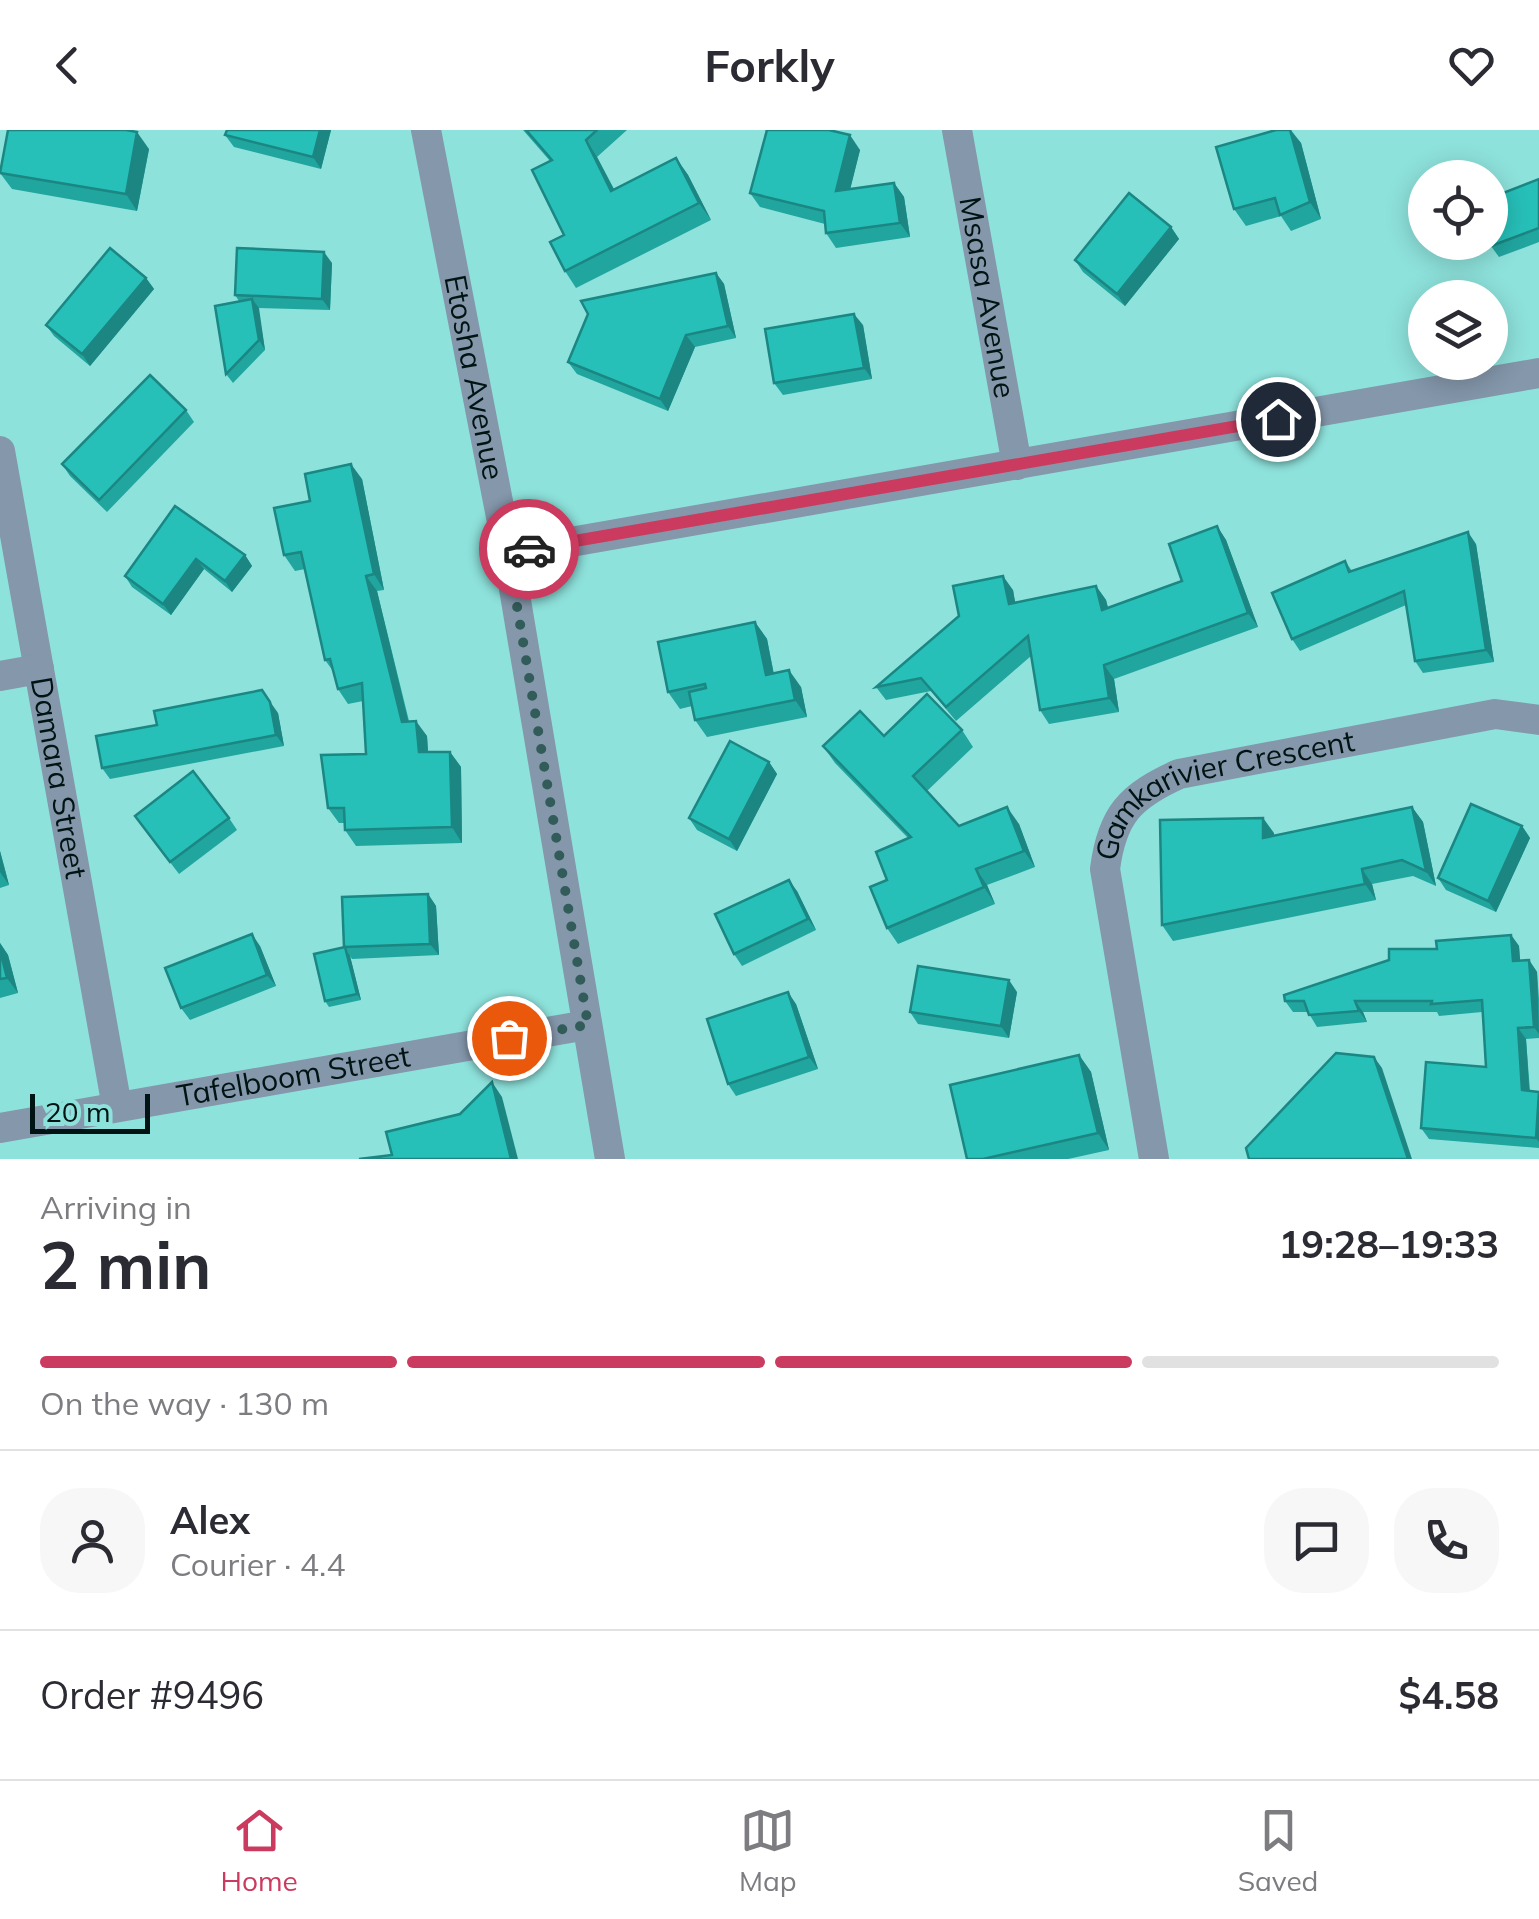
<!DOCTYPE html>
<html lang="en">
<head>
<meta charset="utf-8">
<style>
	body { margin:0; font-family:Mulish,sans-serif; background:#f7f7f7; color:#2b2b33; height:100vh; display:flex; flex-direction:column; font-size:38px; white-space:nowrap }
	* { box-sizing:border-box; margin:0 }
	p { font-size:32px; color:#7c7c81 }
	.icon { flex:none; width:55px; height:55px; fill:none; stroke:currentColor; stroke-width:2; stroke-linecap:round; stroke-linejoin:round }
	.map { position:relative; height:1029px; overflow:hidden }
	.sheet { display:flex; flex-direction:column; background:#fff; flex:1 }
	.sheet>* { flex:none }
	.controls { position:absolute; left:1408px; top:30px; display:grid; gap:20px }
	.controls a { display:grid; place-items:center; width:100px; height:100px; border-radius:50%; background:#fff; box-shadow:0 5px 25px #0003; font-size:50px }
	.scale { position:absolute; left:30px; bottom:25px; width:120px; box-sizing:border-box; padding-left:10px; border:5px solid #001413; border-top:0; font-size:28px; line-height:35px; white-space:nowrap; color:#001413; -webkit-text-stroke:8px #8ee2dc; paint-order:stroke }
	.pin { position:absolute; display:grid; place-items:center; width:85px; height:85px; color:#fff; margin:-42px; border:5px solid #fff; border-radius:50%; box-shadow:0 2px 10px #0007 }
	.courier { position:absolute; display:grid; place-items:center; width:100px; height:100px; margin:-50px; border:8px solid #ca3b5f; border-radius:50%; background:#fff; color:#222; box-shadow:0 2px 12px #0007 }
	.headline em { font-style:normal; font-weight:700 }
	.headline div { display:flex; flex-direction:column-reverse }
	.headline { display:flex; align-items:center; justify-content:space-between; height:170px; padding:0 40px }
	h1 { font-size:65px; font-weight:700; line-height:75px }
	.bar { display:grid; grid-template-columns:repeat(4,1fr); gap:15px 10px; align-content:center; height:120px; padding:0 40px }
	.bar i { height:12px; border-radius:8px; background:#e1e1e2 }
	.bar .selected { background:#ca3b5f }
	.bar p { grid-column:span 4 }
	.line { display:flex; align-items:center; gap:25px; padding:0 40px; border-top:2px solid #e1e1e2 }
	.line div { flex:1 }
	.round { display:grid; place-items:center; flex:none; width:105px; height:105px; border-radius:40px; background:#f7f7f7 }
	header { display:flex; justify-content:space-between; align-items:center; height:130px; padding:0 40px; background:#fff; font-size:45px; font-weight:700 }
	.menu { display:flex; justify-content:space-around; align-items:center; height:140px; border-top:2px solid #e1e1e2; background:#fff; font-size:28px; color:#7c7c81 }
	.menu a { display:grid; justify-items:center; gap:5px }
	.menu .selected { color:#ca3b5f }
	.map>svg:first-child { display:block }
</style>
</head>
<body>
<header><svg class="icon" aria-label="back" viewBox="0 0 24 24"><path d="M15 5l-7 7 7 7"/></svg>Forkly<svg class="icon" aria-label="heart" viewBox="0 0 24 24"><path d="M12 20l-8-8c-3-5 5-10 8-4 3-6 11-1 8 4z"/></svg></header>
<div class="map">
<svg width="1539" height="1029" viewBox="0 0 1539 1029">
	<rect width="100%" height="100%" fill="#8ee2dc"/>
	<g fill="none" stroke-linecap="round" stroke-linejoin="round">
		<!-- street -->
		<g stroke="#8497ab" stroke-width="30">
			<path id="s1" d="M426,0L508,423L610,1029"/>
			<path id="s2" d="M957,0L1017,335"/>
			<path id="s3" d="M0,321L117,977"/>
			<path d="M508,423L1539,243"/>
			<path d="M0,546L39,539"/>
			<path id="s4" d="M0,998L587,895"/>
			<path id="s5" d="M1154,1029L1105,739C1112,685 1130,666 1179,644L1495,584L1539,590"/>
		</g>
	</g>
	<!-- wall -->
	<g fill="#21a59f">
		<path d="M227,0H331L321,39L234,17L225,5Z"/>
		<path d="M523,0H627L597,27L614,59L676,28L688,45L711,90L576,158L565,141L564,105L550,31Z"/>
		<path d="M765,0H829L860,20L850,59L894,53L904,67L910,107L836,118L826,103L825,94L760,77L750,63L766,1Z"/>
		<path d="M1276,0H1291L1301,13L1321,89L1291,101L1281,86L1246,96L1234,79Z"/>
		<path d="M149,19L137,81L12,59L0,43Z"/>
		<path d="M1539,49V112L1499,127L1491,116Z"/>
		<path d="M1171,97L1179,109L1125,176L1083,142L1075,130Z"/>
		<path d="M332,133L330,180L258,178L265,220L233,253L226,244L239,171L235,165Z"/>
		<path d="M716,143L724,154L736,208L695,217L668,281L577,244L568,232Z"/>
		<path d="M146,148L154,159L90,236L54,206L46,195Z"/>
		<path d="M863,195L872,249L783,265L774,253Z"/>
		<path d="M186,280L194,292L107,382L70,346L62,334Z"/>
		<path d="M362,349L384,460L377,461L409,591L427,606L428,622H450L461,637L462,713L356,716L345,700V693H339L328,678L366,624L363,571L348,574L338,559L333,541L325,530L305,439L295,441L284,425L310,371Z"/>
		<path d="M175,376L245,425L252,436L232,462L204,439L171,485L132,457L125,446Z"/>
		<path d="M1217,396L1226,410L1258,497L1114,549L1119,582L1049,594L1040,580L1031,526L956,591L931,561L886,570L876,557L959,486L1013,460L1015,473L1096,456L1106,470L1108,478L1182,451Z"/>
		<path d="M1476,414L1494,532L1423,543L1415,531L1406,475L1300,521L1292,509L1345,431L1352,441Z"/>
		<path d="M755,492L767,509L774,544L801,557L807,587L707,607L695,590L692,576L680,579L668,562Z"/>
		<path d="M278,583L284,616L110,649L102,638Z"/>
		<path d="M962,600L973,617L927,661L959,696L1019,694L1035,737L987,755L995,774L898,814L887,798V750L908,708L835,633L823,616L884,606Z"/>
		<path d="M769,632L777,644L737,721L697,700L689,688Z"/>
		<path d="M1412,677L1423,692L1436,756L1413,746L1372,754L1376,770L1173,811L1162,795L1263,688L1274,706Z"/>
		<path d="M135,686L229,688L237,700L179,744Z"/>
		<path d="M1522,696L1530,708L1496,782L1446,760L1438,748Z"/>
		<path d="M0,721L9,755L0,758Z"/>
		<path d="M797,761L816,800L742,836L734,824Z"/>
		<path d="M428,764L436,776L439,825L352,829L350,826L361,870L329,877L325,871L344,817Z"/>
		<path d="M1511,805L1519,816L1520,831L1529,830L1537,842L1539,869V908L1526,909L1530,961L1539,962V1018L1429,1009L1421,998L1486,937L1482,882L1439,886L1437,882H1363L1367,892L1317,897L1308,882H1293L1285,871L1437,819Z"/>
		<path d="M0,813L8,825L18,863L0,868Z"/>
		<path d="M260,816L276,856L190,890L181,878Z"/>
		<path d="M1017,862L1009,908L918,894L910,882Z"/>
		<path d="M796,874L818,939L736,966L728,954Z"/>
		<path d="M1079,925L1091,942L1109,1020L1068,1029H967Z"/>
	</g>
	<!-- shaded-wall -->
	<g fill="#1b8682">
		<path d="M320,0H331L321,39L313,27Z"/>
		<path d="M1290,0L1301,13L1321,89L1310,72Z"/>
		<path d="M137,2L149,19L137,81L126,64Z"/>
		<path d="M850,5L860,20L846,76L836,61Z"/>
		<path d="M586,10L597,27L623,77L611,61Z"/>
		<path d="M676,28L688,45L711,90L699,73Z"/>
		<path d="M894,53L904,67L910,107L900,93Z"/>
		<path d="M1171,97L1179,109L1125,176L1117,164Z"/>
		<path d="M324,122L332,133L330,180L322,169Z"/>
		<path d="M716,143L724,154L736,208L728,196Z"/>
		<path d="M146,148L154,159L90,236L82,224Z"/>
		<path d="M252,169L259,178L265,220L259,210Z"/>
		<path d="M854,184L863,195L872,249L864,238Z"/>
		<path d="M686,205L695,217L668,281L660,269Z"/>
		<path d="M351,334L362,349L384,460L374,444Z"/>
		<path d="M1217,396L1226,410L1258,497L1248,483Z"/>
		<path d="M1468,402L1476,414L1494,532L1486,520Z"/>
		<path d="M245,425L252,436L232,462L225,451Z"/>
		<path d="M196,429L204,439L171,485L163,474Z"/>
		<path d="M366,446L377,461L412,607L402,592Z"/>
		<path d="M1003,446L1013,460L1018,488L1009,474Z"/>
		<path d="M1096,456L1106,470L1112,494L1102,480Z"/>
		<path d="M755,492L767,509L777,562L766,545Z"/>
		<path d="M1104,535L1114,549L1119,582L1109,568Z"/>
		<path d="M789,540L801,557L807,587L795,570Z"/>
		<path d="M262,560L278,583L284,616L276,605Z"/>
		<path d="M416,591L427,606L429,638L419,622Z"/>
		<path d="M450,622L461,637L462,713L452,697Z"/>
		<path d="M769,632L777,644L737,721L729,709Z"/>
		<path d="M1007,677L1019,694L1035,737L1024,721Z"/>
		<path d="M1412,677L1423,692L1436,756L1426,741Z"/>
		<path d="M1263,688L1274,703V723L1263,708Z"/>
		<path d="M1522,696L1530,708L1496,782L1488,771Z"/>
		<path d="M0,721L9,755L0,742Z"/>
		<path d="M976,739L987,755L995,774L984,757Z"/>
		<path d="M1362,739L1372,754L1376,770L1365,754Z"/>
		<path d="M789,750L797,761L816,800L808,789Z"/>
		<path d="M428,764L436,776L439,825L430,814Z"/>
		<path d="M252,804L260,816L276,856L267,845Z"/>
		<path d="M1511,805L1519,816L1521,842L1513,831Z"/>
		<path d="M0,813L8,825L18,863L7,848L0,820Z"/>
		<path d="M346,820L350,826L361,870L357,864Z"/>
		<path d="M1529,830L1537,842L1539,904L1534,897Z"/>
		<path d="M1009,850L1017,862L1009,908L1001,896Z"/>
		<path d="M788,862L796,874L818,939L809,927Z"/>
		<path d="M1355,871L1363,882L1367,892L1359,881Z"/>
		<path d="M1518,898L1526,909L1530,971L1522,960Z"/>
		<path d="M1079,925L1091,942L1109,1020L1098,1003Z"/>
		<path d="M1374,927L1382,938L1412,1029H1408Z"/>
		<path d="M492,952L502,967L518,1029H511Z"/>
		<path d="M1539,974V1012L1536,1008Z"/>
	</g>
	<!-- building -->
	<g fill="#26c0b9" stroke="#1b8682" stroke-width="2.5">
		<path d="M8,0H126L137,2L126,64L0,43Z"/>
		<path d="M227,0H320L313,27L225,5Z"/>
		<path d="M526,0H597L586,10L611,61L676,28L699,73L565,141L550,112L564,105L532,40L552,30Z"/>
		<path d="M767,0H829L850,5L836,61L894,53L900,93L826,103L824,81L750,63Z"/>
		<path d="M1276,0H1290L1310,72L1280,85L1275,68L1234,79L1216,17Z"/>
		<path d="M1539,49V98L1491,116L1490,112V68Z"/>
		<path d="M1129,63L1171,97L1117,164L1075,130Z"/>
		<path d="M110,118L146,148L82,224L46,195Z"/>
		<path d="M237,118L324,122L322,169L235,165Z"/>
		<path d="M716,143L728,196L686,205L660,269L568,232L588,184L581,171Z"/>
		<path d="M252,169L259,210L226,244L215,176Z"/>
		<path d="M854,184L864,238L774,253L765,199Z"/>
		<path d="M150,245L186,280L99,370L62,334Z"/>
		<path d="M351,334L374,444L366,446L402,592L416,591L419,622H450L452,697L345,700L344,678H328L321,625L366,624L362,553L338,559L330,529L325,530L301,422L284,425L274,378L310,371L305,344Z"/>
		<path d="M175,376L245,425L225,451L196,429L163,474L125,446Z"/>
		<path d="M1217,396L1248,483L1104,535L1109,568L1040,580L1028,506L946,577L921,548L876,557L959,486L953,456L1003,446L1009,474L1096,456L1102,480L1182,451L1169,414Z"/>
		<path d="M1468,402L1486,520L1415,531L1404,461L1292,509L1272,463L1345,431L1349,442Z"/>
		<path d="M755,492L766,545L789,540L795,570L695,590L689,562L706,558L705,554L668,562L658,512Z"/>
		<path d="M262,560L270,572L276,605L102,638L96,606L157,595L154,581Z"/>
		<path d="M927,564L962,600L913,646L959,696L1007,677L1024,721L976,739L984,757L887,798L870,757L887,750L876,722L911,707L823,616L860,581L884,606Z"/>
		<path d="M730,611L769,632L729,709L689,688Z"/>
		<path d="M193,641L229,688L170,732L135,686Z"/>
		<path d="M1471,674L1522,696L1488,771L1438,748Z"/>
		<path d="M1412,677L1426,741L1402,730L1362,739L1365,754L1162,795L1160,690L1263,688V708Z"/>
		<path d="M789,750L808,789L734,824L715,784Z"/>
		<path d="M428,764L430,814L344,817L342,767Z"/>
		<path d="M252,804L267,845L181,878L165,838Z"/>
		<path d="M1511,805L1513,831L1529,830L1534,897L1518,898L1522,960L1539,962L1536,1008L1421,998L1426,932L1486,937L1482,870L1431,874L1432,871H1355L1359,881L1309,885L1304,871H1285L1284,865L1389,830V819H1437L1436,811Z"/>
		<path d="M345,817L357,864L325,871L314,824Z"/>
		<path d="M0,820L7,848L0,849Z"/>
		<path d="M918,836L1009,850L1001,896L910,882Z"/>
		<path d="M788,862L809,927L728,954L707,889Z"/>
		<path d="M1336,923L1374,927L1408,1029H1249L1246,1018Z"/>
		<path d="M1079,925L1098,1003L983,1029H967L950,955Z"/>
		<path d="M492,952L511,1029H359L392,1025L386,1002L460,984Z"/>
	</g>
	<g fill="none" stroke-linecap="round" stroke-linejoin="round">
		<!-- done -->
		<path stroke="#325c59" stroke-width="10" stroke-dasharray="0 18" d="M509,908L588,895L508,423L529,419"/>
		<!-- route -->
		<path stroke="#ca3b5f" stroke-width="12" d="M529,419L1278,289"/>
	</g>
	<g text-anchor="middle" stroke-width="10" stroke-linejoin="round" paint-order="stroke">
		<!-- street labels -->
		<g font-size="30" fill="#001413" stroke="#8ee2dc">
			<text dy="10" stroke="none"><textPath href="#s2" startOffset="170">Msasa Avenue</textPath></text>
			<text dy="10" stroke="none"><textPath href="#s1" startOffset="252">Etosha Avenue</textPath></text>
			<text dy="10" stroke="none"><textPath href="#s3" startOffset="332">Damara Street</textPath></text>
			<text dy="10" stroke="none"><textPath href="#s5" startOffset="452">Gamkarivier Crescent</textPath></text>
			<text dy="10" stroke="none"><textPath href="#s4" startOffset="298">Tafelboom Street</textPath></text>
		</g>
	</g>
</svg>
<div class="controls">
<a><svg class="icon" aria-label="locate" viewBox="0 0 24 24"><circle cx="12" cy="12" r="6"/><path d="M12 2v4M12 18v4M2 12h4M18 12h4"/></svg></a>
<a><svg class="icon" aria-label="layers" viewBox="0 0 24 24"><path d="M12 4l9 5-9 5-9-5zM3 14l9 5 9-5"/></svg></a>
</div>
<div class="scale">20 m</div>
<div class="pin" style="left:509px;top:908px;background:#ea580c"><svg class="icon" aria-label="bag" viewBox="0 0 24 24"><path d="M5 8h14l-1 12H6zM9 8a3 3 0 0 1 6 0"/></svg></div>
<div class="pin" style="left:1278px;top:289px;background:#1f2937"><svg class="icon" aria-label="home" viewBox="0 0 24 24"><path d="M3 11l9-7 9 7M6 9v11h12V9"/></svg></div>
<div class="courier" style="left:529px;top:419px"><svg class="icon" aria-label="car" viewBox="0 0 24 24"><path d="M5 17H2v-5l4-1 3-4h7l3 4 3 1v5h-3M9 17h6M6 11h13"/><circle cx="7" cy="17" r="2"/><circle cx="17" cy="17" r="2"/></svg></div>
</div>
<section class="sheet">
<div class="headline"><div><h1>2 min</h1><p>Arriving in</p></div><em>19:28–19:33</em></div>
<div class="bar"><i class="selected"></i><i class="selected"></i><i class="selected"></i><i></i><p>On the way · 130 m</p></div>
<div class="line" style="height:180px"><a class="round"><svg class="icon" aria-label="person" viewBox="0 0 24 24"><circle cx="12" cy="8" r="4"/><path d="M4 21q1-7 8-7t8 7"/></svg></a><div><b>Alex</b><p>Courier · 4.4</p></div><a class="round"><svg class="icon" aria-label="chat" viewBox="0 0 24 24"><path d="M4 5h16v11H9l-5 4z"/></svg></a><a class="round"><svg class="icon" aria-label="phone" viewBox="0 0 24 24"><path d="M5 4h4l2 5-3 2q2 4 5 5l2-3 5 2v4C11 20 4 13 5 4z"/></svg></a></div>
<div class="line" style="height:130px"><div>Order #9496</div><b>$4.58</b></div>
</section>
<nav class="menu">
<a class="selected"><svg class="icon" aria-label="home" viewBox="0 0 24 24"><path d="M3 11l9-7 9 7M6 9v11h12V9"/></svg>Home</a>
<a><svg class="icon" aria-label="map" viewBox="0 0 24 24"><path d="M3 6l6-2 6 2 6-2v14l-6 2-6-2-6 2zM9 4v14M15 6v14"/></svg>Map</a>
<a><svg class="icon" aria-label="saved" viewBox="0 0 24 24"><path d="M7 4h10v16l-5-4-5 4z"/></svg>Saved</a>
</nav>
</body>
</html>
